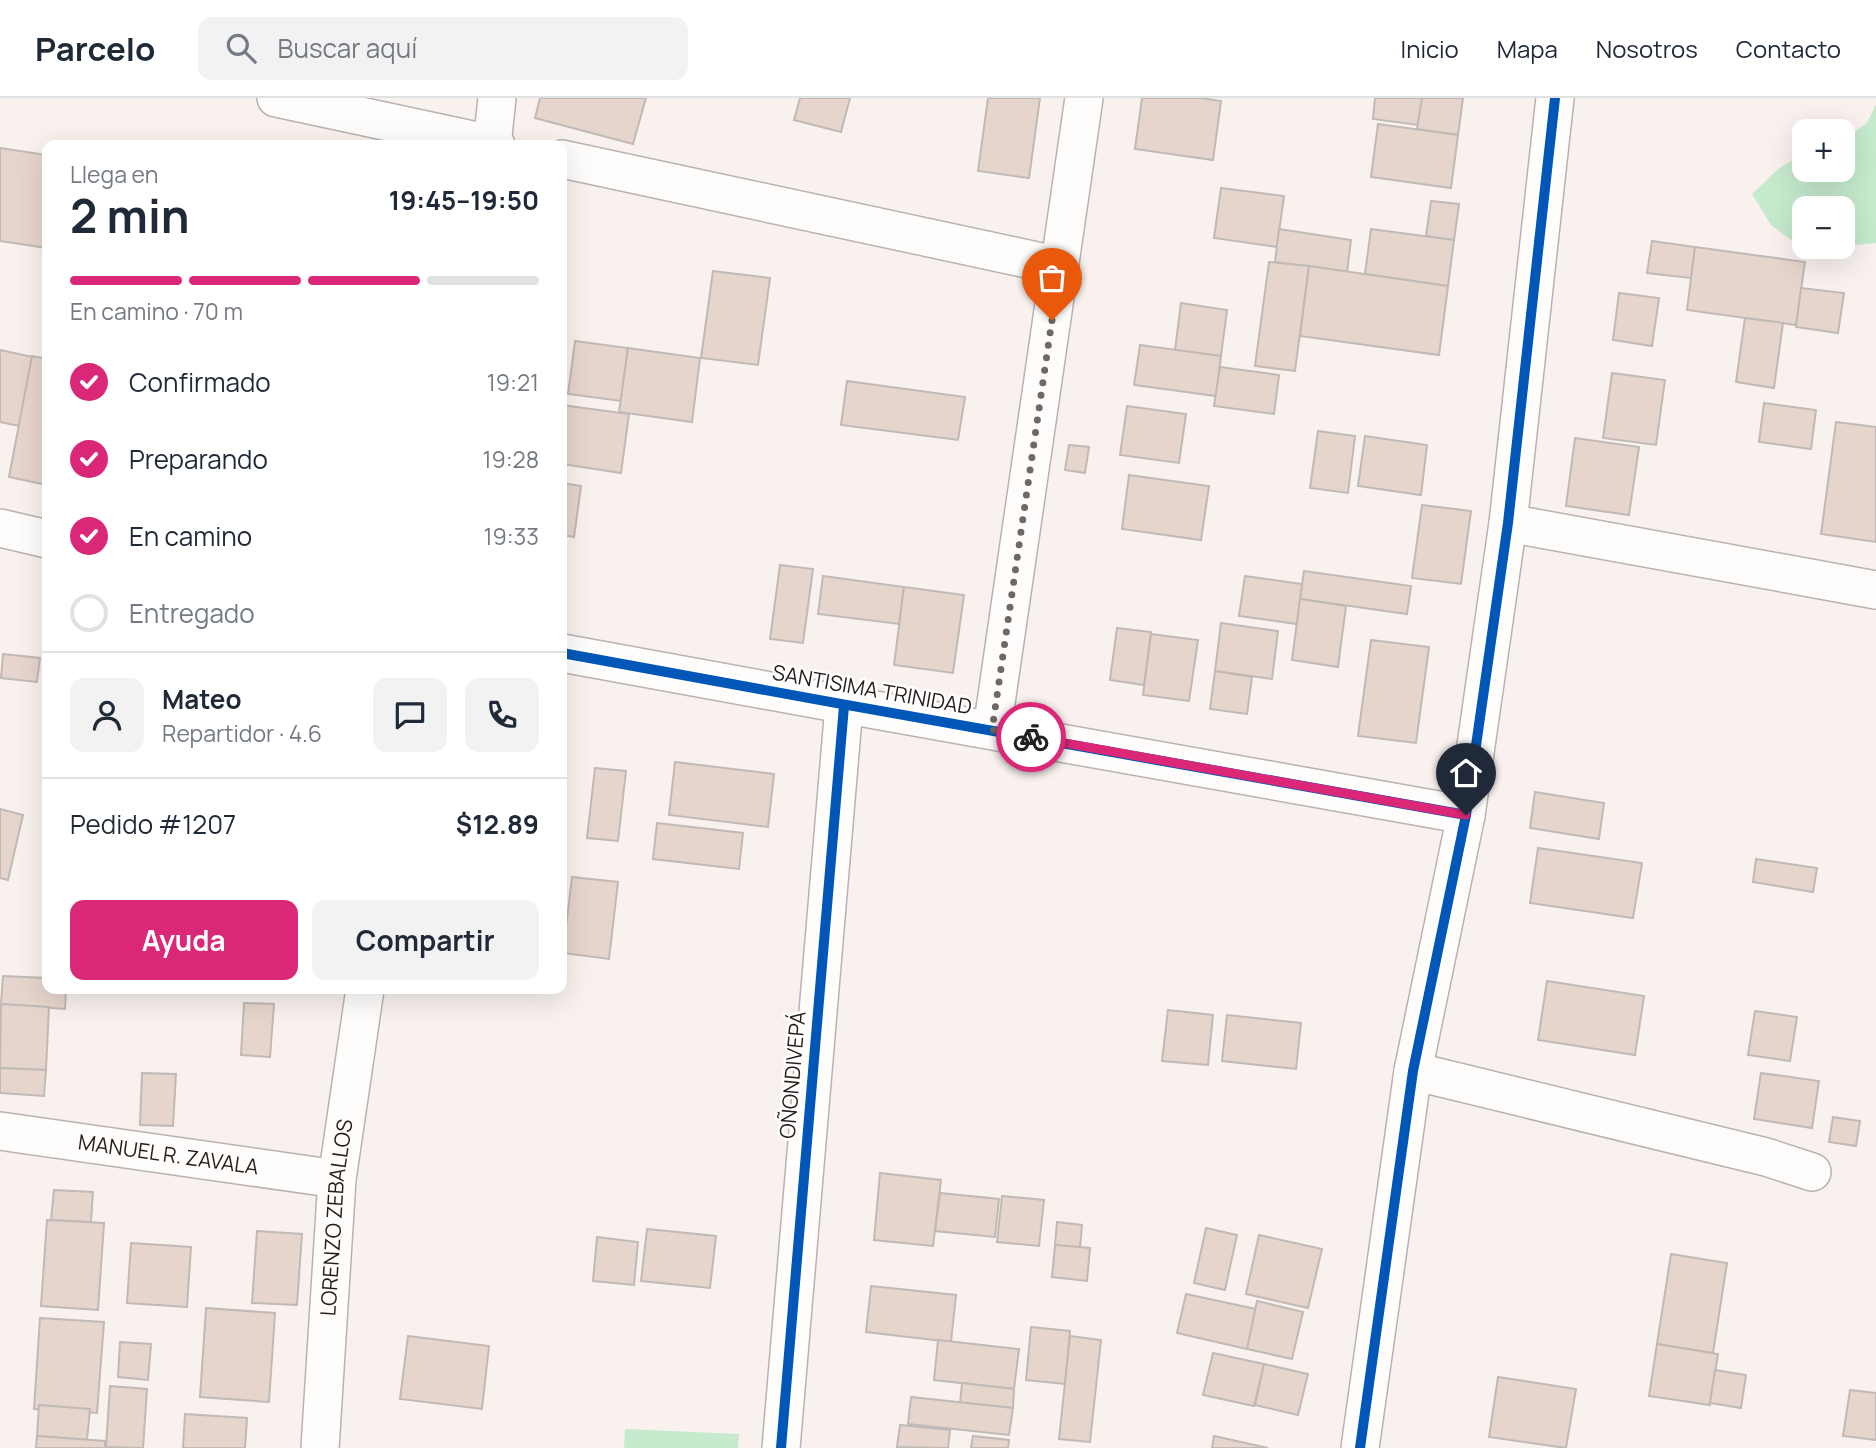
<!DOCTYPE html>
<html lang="es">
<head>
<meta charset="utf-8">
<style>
	body { margin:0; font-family:Manrope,sans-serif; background:#f2f2f3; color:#1f2937; height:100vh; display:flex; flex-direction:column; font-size:26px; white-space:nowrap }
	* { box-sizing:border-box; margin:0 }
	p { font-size:23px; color:#747a83 }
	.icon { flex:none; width:38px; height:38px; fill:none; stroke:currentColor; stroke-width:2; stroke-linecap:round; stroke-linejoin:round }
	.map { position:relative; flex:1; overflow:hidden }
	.sheet { position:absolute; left:42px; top:42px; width:525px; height:854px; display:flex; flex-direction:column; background:#fff; border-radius:14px; box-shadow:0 7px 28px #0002 }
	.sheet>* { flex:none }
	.buttons { position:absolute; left:1792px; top:21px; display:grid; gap:14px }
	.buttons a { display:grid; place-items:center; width:63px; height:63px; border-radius:14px; background:#fff; box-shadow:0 7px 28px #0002; font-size:35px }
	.pin { position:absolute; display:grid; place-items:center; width:60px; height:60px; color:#fff; margin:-72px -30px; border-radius:50% 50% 50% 0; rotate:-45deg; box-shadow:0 0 7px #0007 }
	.pin .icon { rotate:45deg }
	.courier { position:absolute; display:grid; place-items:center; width:70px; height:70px; margin:-35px; border:5px solid #db2777; border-radius:50%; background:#fff; color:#222; box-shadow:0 2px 9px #0007 }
	.overview em { font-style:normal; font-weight:700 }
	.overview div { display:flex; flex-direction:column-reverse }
	.overview { display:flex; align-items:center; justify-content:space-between; height:119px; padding:0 28px }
	h1 { font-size:46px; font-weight:700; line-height:52px }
	.bar { display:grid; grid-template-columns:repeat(4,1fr); gap:10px 7px; align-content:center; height:84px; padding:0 28px }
	.bar i { height:9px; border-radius:5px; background:#e0e1e3 }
	.bar .current { background:#db2777 }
	.bar p { grid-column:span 4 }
	.line { display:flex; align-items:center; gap:18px; padding:0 28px; border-top:2px solid #e0e1e3 }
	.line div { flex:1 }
	.round { display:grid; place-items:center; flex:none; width:74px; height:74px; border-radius:14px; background:#f2f2f3 }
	ol { padding:0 28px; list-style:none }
	li { display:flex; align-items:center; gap:21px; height:77px }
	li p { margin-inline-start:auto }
	li .icon { padding:7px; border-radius:50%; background:#db2777; color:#fff; stroke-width:4 }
	li:last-child { color:#747a83 }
	li i { width:38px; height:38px; border:4px solid #e0e1e3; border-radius:50% }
	.primary-button { display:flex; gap:14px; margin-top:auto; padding:14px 28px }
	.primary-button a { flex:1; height:80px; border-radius:14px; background:#db2777; color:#fff; font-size:28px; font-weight:700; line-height:80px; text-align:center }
	.primary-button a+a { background:#f2f2f3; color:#1f2937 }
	header { display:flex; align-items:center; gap:42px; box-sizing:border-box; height:98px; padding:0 35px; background:#fff; border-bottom:2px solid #e0e1e3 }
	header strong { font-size:33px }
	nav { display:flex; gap:38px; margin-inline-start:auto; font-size:24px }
	.search { width:490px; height:63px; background:#f2f2f3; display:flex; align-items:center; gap:18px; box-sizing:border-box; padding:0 24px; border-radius:14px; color:#747a83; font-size:26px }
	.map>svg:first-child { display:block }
</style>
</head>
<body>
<header>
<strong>Parcelo</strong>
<div class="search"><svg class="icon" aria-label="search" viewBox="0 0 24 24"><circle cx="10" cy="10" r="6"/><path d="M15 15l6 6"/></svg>Buscar aquí</div>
<nav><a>Inicio</a><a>Mapa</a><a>Nosotros</a><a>Contacto</a></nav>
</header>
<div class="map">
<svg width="1876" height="1350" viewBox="0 0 1876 1350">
	<rect width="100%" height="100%" fill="#f8f1ee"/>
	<!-- green -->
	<g fill="#c6eace">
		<path d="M1876,6V145L1843,148V110H1804V149H1801L1771,127L1752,96L1777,72L1804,55V72H1843V41L1867,25Z"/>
		<path d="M625,1331L739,1336L738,1350H624Z"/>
	</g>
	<!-- building -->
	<g fill="#e6d5cd" stroke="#c0b9b6" stroke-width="2">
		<path d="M540,0H646L633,46L535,20Z"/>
		<path d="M800,0H850L841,34L794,22Z"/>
		<path d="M988,0H1040L1029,80L978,73Z"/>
		<path d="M1142,0H1201L1221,3L1213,62L1135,51Z"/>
		<path d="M1375,0H1422L1418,27L1373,21Z"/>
		<path d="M1422,0H1463L1458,37L1417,31Z"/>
		<path d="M1378,26L1458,37L1451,90L1371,79Z"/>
		<path d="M0,50L47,57V150L0,143Z"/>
		<path d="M1221,90L1284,98L1277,149L1214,140Z"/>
		<path d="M1431,103L1459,106L1454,142L1426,138Z"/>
		<path d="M1279,131L1351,142L1347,174L1275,164Z"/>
		<path d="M1371,131L1454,142L1448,188L1365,176Z"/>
		<path d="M1652,143L1695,149L1691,180L1647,175Z"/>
		<path d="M1695,149L1805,164L1796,227L1687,212Z"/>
		<path d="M1269,164L1309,168L1295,273L1255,268Z"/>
		<path d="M1309,168L1448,188L1439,257L1300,238Z"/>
		<path d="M713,173L770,180L758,267L701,260Z"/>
		<path d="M1801,190L1844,195L1838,235L1796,229Z"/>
		<path d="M1619,195L1659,200L1652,248L1613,242Z"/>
		<path d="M1181,205L1227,212L1221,258L1175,252Z"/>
		<path d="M1745,220L1783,225L1774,290L1736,284Z"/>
		<path d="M575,243L628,250L621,303L568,296Z"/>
		<path d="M1140,247L1221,258L1216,298L1134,287Z"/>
		<path d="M628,250L700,260L692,324L619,314Z"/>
		<path d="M0,252L47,262L34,331L0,324Z"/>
		<path d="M32,258L47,261V387L9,379Z"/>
		<path d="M1220,269L1279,277L1274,316L1214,308Z"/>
		<path d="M1612,275L1665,282L1656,347L1603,340Z"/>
		<path d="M847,283L965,299L958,342L841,327Z"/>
		<path d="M1764,305L1816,312L1811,351L1759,344Z"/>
		<path d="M562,307L629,316L621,375L562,366Z"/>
		<path d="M1127,308L1186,316L1179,365L1120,357Z"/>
		<path d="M1836,324L1876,329V444L1821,436Z"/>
		<path d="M1318,333L1355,338L1348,395L1310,390Z"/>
		<path d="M1365,338L1427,347L1421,397L1358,388Z"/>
		<path d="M1575,340L1639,349L1629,417L1566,408Z"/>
		<path d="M1069,347L1089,349L1085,375L1065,372Z"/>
		<path d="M1129,377L1209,388L1201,442L1122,431Z"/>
		<path d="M562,385L581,388L574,439L562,437Z"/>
		<path d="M1422,407L1471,413L1461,486L1412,480Z"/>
		<path d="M780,467L813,471L803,545L770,541Z"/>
		<path d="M1304,473L1411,488L1407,516L1300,501Z"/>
		<path d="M823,478L904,489L899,526L818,516Z"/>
		<path d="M1245,478L1302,486L1297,526L1239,518Z"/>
		<path d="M904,489L964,497L953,575L894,567Z"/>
		<path d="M1300,501L1346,508L1338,569L1292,562Z"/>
		<path d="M1221,525L1278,533L1272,581L1215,573Z"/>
		<path d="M1117,530L1151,534L1144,587L1110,582Z"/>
		<path d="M1151,536L1198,542L1189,603L1143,597Z"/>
		<path d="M1371,542L1429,549L1416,645L1358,638Z"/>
		<path d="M3,556L40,560L37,584L1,580Z"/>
		<path d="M1215,573L1252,579L1247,616L1210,611Z"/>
		<path d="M675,664L774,676L768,729L669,717Z"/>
		<path d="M595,670L626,673L618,743L587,740Z"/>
		<path d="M1535,694L1604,705L1599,741L1530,730Z"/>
		<path d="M0,711L23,717L8,782L0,780Z"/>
		<path d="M657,725L743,735L739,771L653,761Z"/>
		<path d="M1538,750L1642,765L1633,820L1530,805Z"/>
		<path d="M1756,761L1817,770L1813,794L1753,784Z"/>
		<path d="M572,779L618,784L609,861L563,855Z"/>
		<path d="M3,878L47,880V891H66L65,911L1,906Z"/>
		<path d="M1547,883L1644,898L1635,957L1538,942Z"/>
		<path d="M244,905L274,906L270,959L241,957Z"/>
		<path d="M1,906L49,909L46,972L0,970Z"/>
		<path d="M1168,912L1213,917L1208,967L1162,963Z"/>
		<path d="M1755,913L1797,919L1790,963L1748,957Z"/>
		<path d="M1227,917L1301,925L1296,971L1222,963Z"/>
		<path d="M0,970L46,972L44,998L0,995Z"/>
		<path d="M142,975L176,976L173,1028L140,1027Z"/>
		<path d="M1761,975L1819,983L1812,1030L1754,1021Z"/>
		<path d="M1833,1019L1860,1023L1856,1048L1829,1044Z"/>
		<path d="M880,1075L941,1082L933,1148L874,1142Z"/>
		<path d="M54,1092L93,1094L91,1124L51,1122Z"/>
		<path d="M940,1095L999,1101L995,1139L935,1133Z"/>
		<path d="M1002,1098L1044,1102L1039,1148L997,1144Z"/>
		<path d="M47,1122L104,1125L98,1212L41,1208Z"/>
		<path d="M1057,1124L1082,1127L1080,1150L1055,1147Z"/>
		<path d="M1206,1130L1237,1137L1225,1192L1194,1185Z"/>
		<path d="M647,1131L716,1138L710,1190L641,1183Z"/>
		<path d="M257,1133L302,1136L297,1207L252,1205Z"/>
		<path d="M1259,1137L1322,1151L1308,1210L1246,1196Z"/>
		<path d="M597,1139L638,1144L634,1187L593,1183Z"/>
		<path d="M131,1145L191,1149L187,1209L127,1205Z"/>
		<path d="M1055,1147L1090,1150L1087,1183L1052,1179Z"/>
		<path d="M1671,1156L1727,1165L1713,1255L1657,1246Z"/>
		<path d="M871,1188L956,1197L951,1244L866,1234Z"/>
		<path d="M1186,1196L1256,1211L1247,1251L1177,1235Z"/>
		<path d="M1257,1203L1303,1214L1292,1261L1247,1251Z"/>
		<path d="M206,1210L275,1215L269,1304L200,1299Z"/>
		<path d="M40,1220L104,1224L97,1315L34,1311Z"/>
		<path d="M1031,1229L1070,1233L1065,1286L1026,1282Z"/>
		<path d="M408,1238L489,1248L482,1311L400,1301Z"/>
		<path d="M1070,1238L1101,1242L1090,1344L1059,1341Z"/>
		<path d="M938,1242L1019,1251L1014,1291L934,1282Z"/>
		<path d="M120,1244L151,1246L148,1282L118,1279Z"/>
		<path d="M1657,1246L1718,1256L1710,1307L1649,1298Z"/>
		<path d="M1213,1255L1264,1266L1254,1308L1203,1297Z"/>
		<path d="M1264,1266L1308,1276L1298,1317L1255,1307Z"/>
		<path d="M1715,1272L1746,1277L1741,1310L1710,1305Z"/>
		<path d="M1498,1279L1576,1291L1566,1350L1489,1339Z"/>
		<path d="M962,1285L1014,1291L1013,1310L960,1305Z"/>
		<path d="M110,1288L147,1291L143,1350L106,1349Z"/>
		<path d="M1850,1292L1876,1295V1342L1843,1338Z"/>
		<path d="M911,1299L1013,1310L1009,1337L908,1326Z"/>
		<path d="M39,1307L90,1311L87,1342L37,1338Z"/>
		<path d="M185,1316L247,1320L245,1350H183Z"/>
		<path d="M900,1327L950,1332L948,1350L897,1349Z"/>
		<path d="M37,1338L105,1343V1350H36Z"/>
		<path d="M973,1338L1009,1342L1008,1350H971Z"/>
		<path d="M1214,1338L1268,1350H1212Z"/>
	</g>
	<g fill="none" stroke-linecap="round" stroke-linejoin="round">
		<defs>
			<g id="minor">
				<path d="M276,0L496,47"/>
				<path d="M492,47L497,0"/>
				<path d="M562,61L1060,168"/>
				<path d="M1508,425L1876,492"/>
				<path d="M0,430L47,441"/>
				<path d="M562,555C863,611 1165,663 1466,717"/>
				<path d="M992,632L1084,0"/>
				<path d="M1413,973L1766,1059L1812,1074"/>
				<path id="s1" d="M0,1033L337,1081"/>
				<path id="s2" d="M320,1350L337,1081L365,891"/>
				<path d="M781,1350L844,608"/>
				<path d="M1360,1350L1413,973L1466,717L1508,425L1555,0"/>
			</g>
		</defs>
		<!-- minor casing -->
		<use href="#minor" stroke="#b9b3b0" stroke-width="40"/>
		<!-- minor -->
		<use href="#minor" stroke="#fefdfc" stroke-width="37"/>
		<defs>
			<g id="cycleway">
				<path d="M562,555C863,611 1165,663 1466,717"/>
				<path d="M781,1350L844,608"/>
				<path d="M1360,1350L1413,973L1466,717L1508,425L1555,0"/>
			</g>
		</defs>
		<!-- cycleway casing -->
		<use href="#cycleway" stroke="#fff" stroke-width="15"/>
		<!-- cycleway -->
		<use href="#cycleway" stroke="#0057b8" stroke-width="10"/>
	</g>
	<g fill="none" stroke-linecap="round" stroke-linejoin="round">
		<!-- done -->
		<path stroke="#6f6864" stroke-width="7" stroke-dasharray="0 12.6" d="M1031,639L992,632L1052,222"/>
		<!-- route -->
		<path stroke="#db2777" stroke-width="9" d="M1031,639L1466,717"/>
	</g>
	<g text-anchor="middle" stroke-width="5" stroke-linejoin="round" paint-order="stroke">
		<!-- street labels -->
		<g font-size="21" fill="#251e1a" stroke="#fff">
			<text transform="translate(872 592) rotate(10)" y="7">SANTISIMA TRINIDAD</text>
			<text transform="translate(793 977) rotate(-85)" y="7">OÑONDIVEPÁ</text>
			<text dy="7" stroke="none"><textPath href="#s1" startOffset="170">MANUEL R. ZAVALA</textPath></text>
			<text dy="7" stroke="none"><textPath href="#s2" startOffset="231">LORENZO ZEBALLOS</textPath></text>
		</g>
	</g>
</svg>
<div class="buttons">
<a>+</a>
<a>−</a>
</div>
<div class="pin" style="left:1052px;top:222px;background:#ea580c"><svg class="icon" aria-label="bag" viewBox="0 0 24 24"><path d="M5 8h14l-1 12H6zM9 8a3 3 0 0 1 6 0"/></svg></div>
<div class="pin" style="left:1466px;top:717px;background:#1f2937"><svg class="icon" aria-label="home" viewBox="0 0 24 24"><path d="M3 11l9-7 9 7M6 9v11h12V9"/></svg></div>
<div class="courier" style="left:1031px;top:639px"><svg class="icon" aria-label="bike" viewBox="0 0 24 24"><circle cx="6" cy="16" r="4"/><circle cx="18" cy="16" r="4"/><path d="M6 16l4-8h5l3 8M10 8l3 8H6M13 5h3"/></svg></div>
<section class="sheet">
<div class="overview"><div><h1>2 min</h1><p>Llega en</p></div><em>19:45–19:50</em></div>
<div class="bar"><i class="current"></i><i class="current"></i><i class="current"></i><i></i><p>En camino · 70 m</p></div>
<ol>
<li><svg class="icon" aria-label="check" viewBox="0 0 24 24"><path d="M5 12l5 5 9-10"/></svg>Confirmado<p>19:21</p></li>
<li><svg class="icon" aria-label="check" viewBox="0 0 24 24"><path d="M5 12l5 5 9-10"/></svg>Preparando<p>19:28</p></li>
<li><svg class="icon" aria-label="check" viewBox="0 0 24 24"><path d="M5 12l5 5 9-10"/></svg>En camino<p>19:33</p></li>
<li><i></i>Entregado</li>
</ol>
<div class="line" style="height:126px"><a class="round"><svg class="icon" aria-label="person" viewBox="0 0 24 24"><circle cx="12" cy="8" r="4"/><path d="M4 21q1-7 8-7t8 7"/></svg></a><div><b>Mateo</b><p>Repartidor · 4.6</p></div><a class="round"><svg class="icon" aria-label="chat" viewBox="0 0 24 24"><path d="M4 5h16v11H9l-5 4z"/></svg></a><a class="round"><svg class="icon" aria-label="phone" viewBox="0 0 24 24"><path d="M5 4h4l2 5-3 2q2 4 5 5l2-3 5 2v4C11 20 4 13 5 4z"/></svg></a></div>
<div class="line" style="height:91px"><div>Pedido #1207</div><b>$12.89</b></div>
<div class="primary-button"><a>Ayuda</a><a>Compartir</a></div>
</section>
</div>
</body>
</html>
